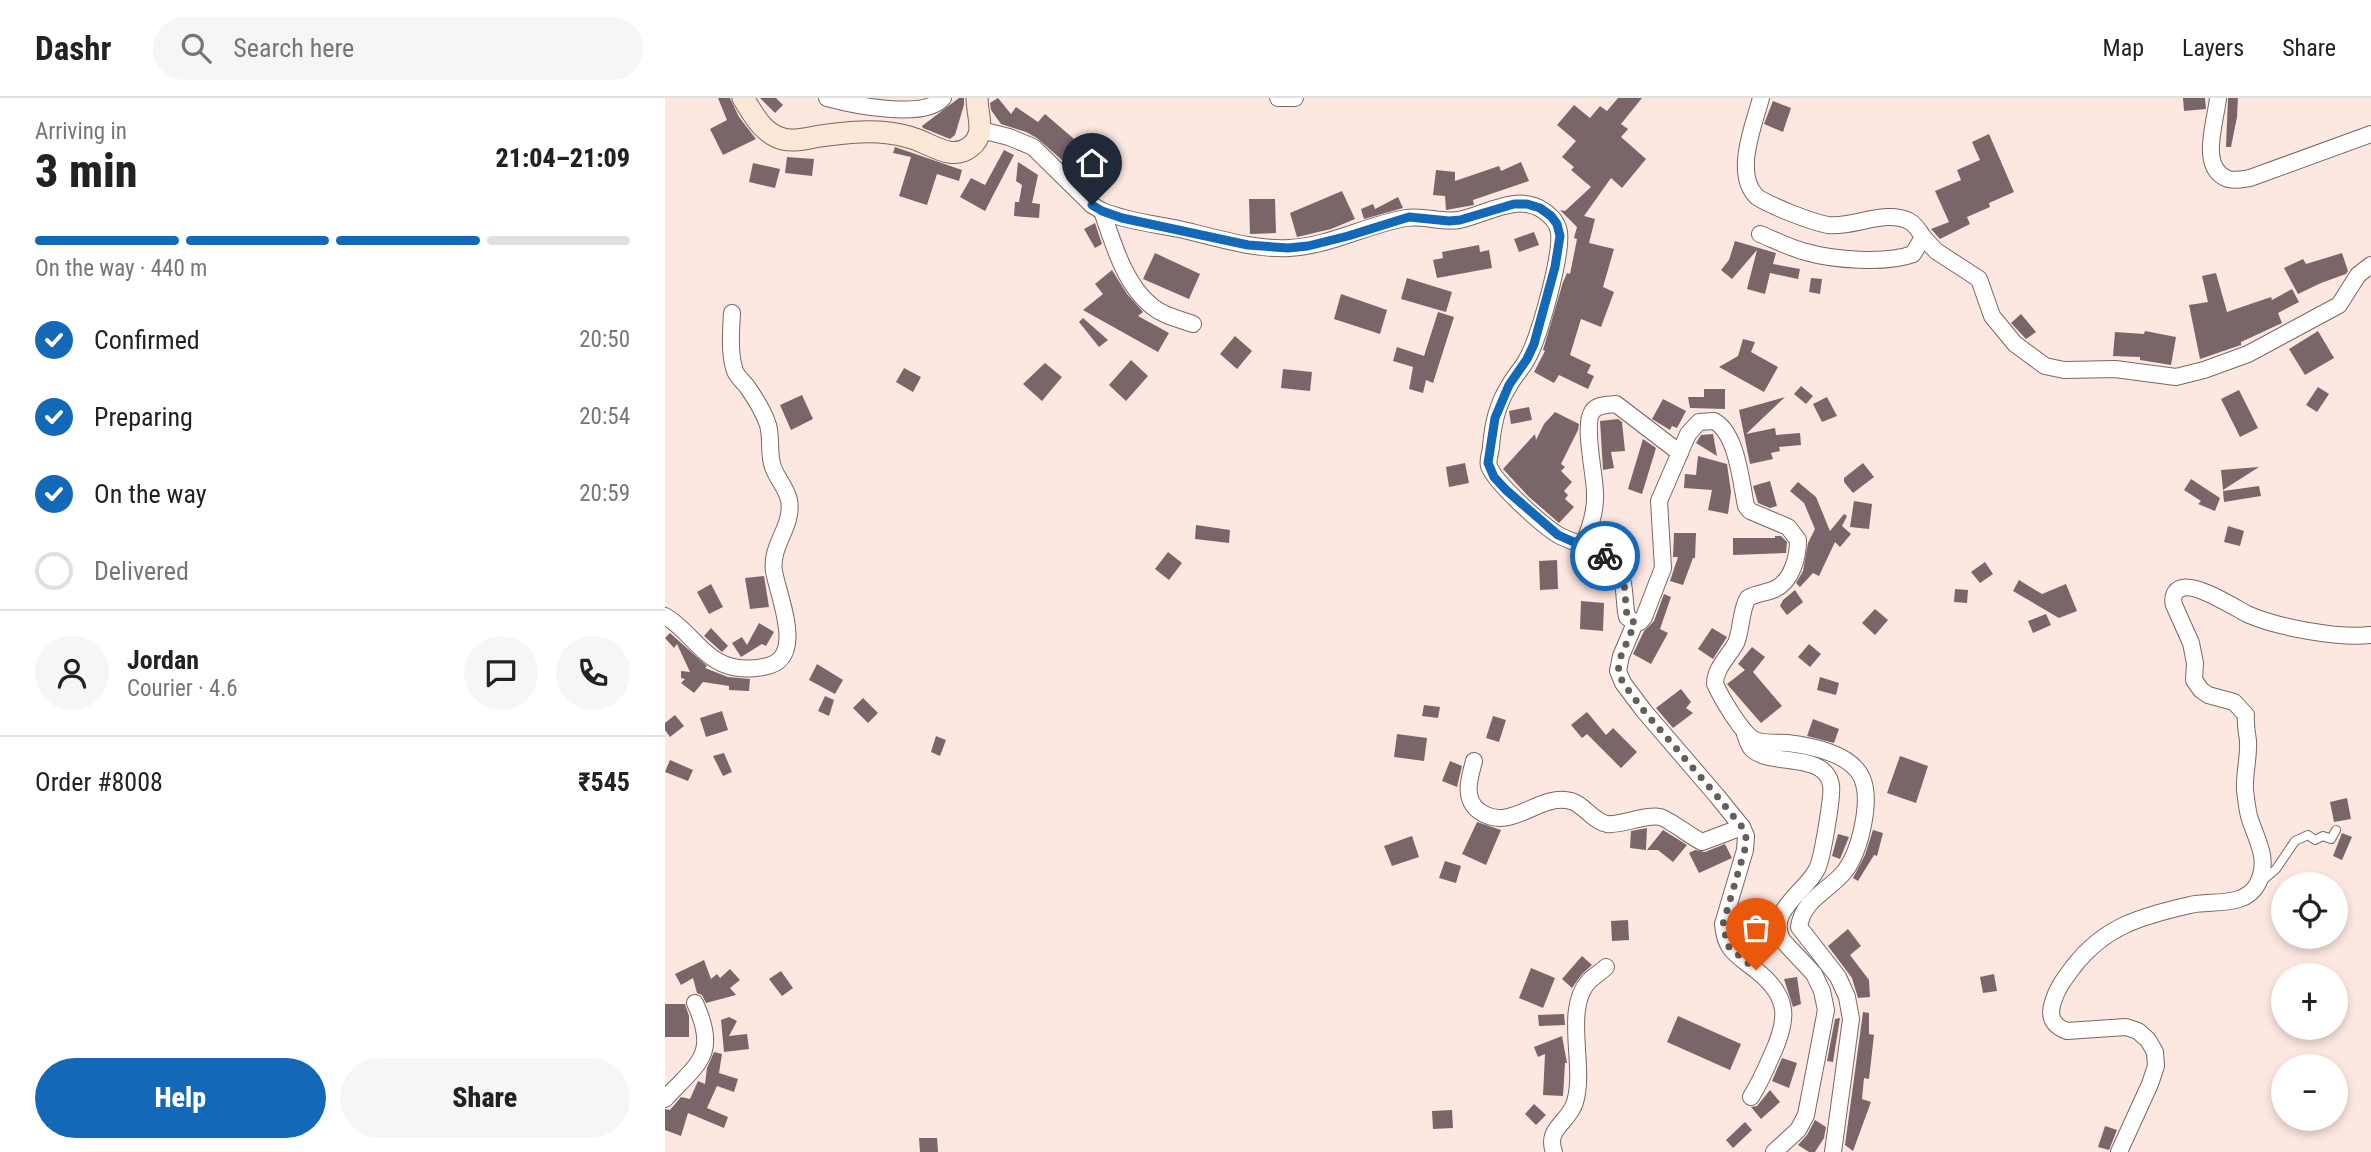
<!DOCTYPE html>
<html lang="en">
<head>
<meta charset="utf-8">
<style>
	body { margin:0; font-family:"Roboto Condensed",sans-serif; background:#f6f6f6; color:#222; height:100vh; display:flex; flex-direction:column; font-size:26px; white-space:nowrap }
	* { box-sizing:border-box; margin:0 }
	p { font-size:23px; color:#767676 }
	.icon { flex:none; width:38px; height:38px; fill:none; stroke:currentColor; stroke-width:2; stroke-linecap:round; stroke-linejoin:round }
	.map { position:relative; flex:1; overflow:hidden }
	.panel { display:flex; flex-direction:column; background:#fff; width:665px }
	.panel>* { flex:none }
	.controls { position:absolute; left:1606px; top:774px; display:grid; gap:14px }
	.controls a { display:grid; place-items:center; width:77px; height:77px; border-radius:50%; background:#fff; box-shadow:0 4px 10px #0003; font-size:35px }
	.pin { position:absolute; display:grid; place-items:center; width:60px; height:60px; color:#fff; margin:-72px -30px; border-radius:50% 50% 50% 0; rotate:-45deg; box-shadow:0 0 7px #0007 }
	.pin .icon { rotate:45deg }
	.courier { position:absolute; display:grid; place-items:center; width:70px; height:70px; margin:-35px; border:5px solid #1369b7; border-radius:50%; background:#fff; color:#222; box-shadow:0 2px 9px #0007 }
	.head em { font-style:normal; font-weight:800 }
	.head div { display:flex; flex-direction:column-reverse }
	.head { display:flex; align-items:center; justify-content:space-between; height:119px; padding:0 35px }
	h1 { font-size:46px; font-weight:800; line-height:52px }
	.bar { display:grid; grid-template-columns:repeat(4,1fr); gap:10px 7px; align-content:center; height:84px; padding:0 35px }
	.bar i { height:9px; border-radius:5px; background:#e0e0e0 }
	.bar .selected { background:#1369b7 }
	.bar p { grid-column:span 4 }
	.line { display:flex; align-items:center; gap:18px; padding:0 35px; border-top:2px solid #e0e0e0 }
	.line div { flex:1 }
	.round { display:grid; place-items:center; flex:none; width:74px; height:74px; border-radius:37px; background:#f6f6f6 }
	ol { padding:0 35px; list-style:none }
	li { display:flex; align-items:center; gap:21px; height:77px }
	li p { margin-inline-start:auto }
	li .icon { padding:7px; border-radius:50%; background:#1369b7; color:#fff; stroke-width:4 }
	li:last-child { color:#767676 }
	li i { width:38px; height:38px; border:4px solid #e0e0e0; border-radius:50% }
	.primary-button { display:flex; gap:14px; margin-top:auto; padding:14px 35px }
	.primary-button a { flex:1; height:80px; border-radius:42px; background:#1369b7; color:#fff; font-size:28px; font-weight:800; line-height:80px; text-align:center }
	.primary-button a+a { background:#f6f6f6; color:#222 }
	header { display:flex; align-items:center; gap:42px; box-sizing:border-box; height:98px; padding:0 35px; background:#fff; border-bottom:2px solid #e0e0e0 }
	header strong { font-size:33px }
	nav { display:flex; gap:38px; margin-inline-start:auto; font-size:24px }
	.search { width:490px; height:63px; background:#f6f6f6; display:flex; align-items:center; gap:18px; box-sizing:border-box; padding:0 24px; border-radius:38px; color:#767676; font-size:26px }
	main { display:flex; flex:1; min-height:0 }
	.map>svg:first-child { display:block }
</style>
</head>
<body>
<header>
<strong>Dashr</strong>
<div class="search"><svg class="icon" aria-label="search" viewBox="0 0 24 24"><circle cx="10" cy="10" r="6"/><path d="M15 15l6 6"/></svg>Search here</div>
<nav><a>Map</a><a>Layers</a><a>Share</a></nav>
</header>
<main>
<section class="panel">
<div class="head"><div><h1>3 min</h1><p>Arriving in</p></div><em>21:04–21:09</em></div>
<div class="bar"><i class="selected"></i><i class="selected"></i><i class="selected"></i><i></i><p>On the way · 440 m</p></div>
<ol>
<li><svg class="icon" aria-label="check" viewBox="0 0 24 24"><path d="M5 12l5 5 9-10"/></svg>Confirmed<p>20:50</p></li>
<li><svg class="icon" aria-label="check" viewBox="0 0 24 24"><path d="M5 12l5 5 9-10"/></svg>Preparing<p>20:54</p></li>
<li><svg class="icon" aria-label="check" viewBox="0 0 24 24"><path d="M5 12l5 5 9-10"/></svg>On the way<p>20:59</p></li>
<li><i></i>Delivered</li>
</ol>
<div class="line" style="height:126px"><a class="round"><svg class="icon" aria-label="person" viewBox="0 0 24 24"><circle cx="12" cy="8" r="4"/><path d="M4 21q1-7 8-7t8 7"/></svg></a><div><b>Jordan</b><p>Courier · 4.6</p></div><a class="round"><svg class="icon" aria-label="chat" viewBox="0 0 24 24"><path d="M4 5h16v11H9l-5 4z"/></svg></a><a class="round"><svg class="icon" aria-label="phone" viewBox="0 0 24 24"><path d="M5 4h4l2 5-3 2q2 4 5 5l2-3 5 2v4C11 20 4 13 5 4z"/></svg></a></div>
<div class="line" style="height:91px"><div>Order #8008</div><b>₹545</b></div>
<div class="primary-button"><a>Help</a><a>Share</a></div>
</section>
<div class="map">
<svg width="1706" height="1054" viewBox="0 0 1706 1054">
	<rect width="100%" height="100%" fill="#fde7e1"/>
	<!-- building -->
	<g fill="#7a6669">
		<path d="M53,0H65L74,19L91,41L58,57L45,31L62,22Z"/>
		<path d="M95,0H111L118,7L110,15Z"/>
		<path d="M294,0H299V7L290,37L285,41L258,30L257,28Z"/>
		<path d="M333,0L346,16L351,9L373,24L380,16L416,47L398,63L372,40L361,34L336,26L326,12L325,5Z"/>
		<path d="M953,0H977L956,26L963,31L956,39L981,61L957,90L946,80L919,118L930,121L924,145L949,151L938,189L949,194L936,229L916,221L905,257L926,267L922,275L929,278L923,291L894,277L889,285L869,274L880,253L878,252L898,184L902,175L905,176L912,141L909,140L912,129L895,112L900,113L926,89L906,72L909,69L897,59L911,43L892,27L909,7L925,20L935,8L942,13Z"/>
		<path d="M1518,0H1540L1541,11L1519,13Z"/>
		<path d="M1563,0H1573L1572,19L1566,49H1561Z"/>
		<path d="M1108,3L1126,10L1118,34L1099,26Z"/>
		<path d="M1324,36L1349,94L1324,105L1325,109L1302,119L1305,126L1275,141L1266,131L1284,124L1270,93L1296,82L1292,72L1315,62L1307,44Z"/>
		<path d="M230,49L297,72L294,83L272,76L262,107L234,98L246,59L228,55Z"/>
		<path d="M339,52L349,57L320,113L295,99L306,80L320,87Z"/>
		<path d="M122,59L149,61L147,78L120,75Z"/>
		<path d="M353,64L373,77L367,105L375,106L374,120L349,118L350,104H354L357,87L351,83Z"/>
		<path d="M856,64L864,83L808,102L809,107L781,112L780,98L768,97L771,72L790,74V83L834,68L836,73Z"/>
		<path d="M88,65L115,71L110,90L84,84Z"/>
		<path d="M677,93L690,121L666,131L632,139L625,115Z"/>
		<path d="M733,99L738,110L699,121L696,111L708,106L710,111Z"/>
		<path d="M584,101H610L611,135L585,136Z"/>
		<path d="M430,125L437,146L430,150L419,131Z"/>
		<path d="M869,134L874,147L854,154L849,141Z"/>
		<path d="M1070,143L1111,155L1108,166L1135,171L1133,181L1105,175L1100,196L1082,191L1092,152L1067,181L1056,172L1064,162Z"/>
		<path d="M814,147L815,154L824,152L827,170L772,180L768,162L778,160L777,154Z"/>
		<path d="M490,155L535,176L524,201L478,181Z"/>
		<path d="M1677,155L1683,173L1681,176L1656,185L1633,196L1619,170L1638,161L1641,166Z"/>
		<path d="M447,172L462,196L478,214L473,218L504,235L493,254L418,212L438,196L430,186Z"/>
		<path d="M1551,175L1562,214L1606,199L1607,202L1627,191L1634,204L1613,215L1617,225L1576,244V247L1535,261L1524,207L1543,204L1537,178Z"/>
		<path d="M742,180L787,194L781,214L736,201Z"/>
		<path d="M1146,180L1157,181L1155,196L1144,194Z"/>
		<path d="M676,196L722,212L715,236L669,221Z"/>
		<path d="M773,214L789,219L768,285L761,282L758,295L744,291L748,269L728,263L732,249L759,258Z"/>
		<path d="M1356,216L1371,234L1361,241L1346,225Z"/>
		<path d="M418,220L443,242L434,249L414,224Z"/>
		<path d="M1480,233L1511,239L1506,267L1475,262V259L1448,258L1450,234L1479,236Z"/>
		<path d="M1653,233L1669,260L1640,277L1624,251Z"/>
		<path d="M570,238L587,253L572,271L555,256Z"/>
		<path d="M1078,241L1090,244L1086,254L1113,269L1099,294L1054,269L1073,258Z"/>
		<path d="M466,262L483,278L461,303L444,287Z"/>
		<path d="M380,265L397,279L377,303L358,286Z"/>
		<path d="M239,270L256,279L248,294L231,284Z"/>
		<path d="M618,271L647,274L645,293L616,290Z"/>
		<path d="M1136,288L1148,298L1141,306L1129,296Z"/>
		<path d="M1653,289L1664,296L1652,314L1641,307Z"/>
		<path d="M1039,291H1060V311L1025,310L1023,299H1039Z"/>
		<path d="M1574,292L1593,330L1575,339L1556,301Z"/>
		<path d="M137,297L148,321L126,332L115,307Z"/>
		<path d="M1120,299L1081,336L1110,330L1111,337L1135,335L1136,347L1114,349L1115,353L1106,355L1108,361L1085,366L1074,312Z"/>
		<path d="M1162,299L1172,318L1157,324L1148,306Z"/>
		<path d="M998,301L1021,313L1012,330L1007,328L1005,332L987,321Z"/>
		<path d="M864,309L867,322L846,326L844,313Z"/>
		<path d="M890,314L914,326L913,332L896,366L900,369L896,373L907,384L899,393L903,397L900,401L909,409L894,425L863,398L838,371L870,336L871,342L879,326Z"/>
		<path d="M953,321L957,324L960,353L946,354L949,370L938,372L935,323Z"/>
		<path d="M1048,336L1052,358L1031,345L1036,337Z"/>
		<path d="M978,341L991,350L977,396L963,391Z"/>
		<path d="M1033,358L1062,366L1066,394L1063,416L1043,412L1047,392L1019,390L1020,376L1031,377Z"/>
		<path d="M800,365L804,385L784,389L781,369Z"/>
		<path d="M1198,365L1209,379L1188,395L1179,384V380Z"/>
		<path d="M1594,369L1558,392L1556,372Z"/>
		<path d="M1526,381L1555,400L1550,413L1533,406L1536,403L1519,392Z"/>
		<path d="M1105,383L1112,408L1105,410L1093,405L1088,388Z"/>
		<path d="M1133,384L1151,399L1165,433L1179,416L1182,418L1177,428L1186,436L1175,449L1170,444L1154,478L1148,475L1135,489L1131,485L1138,473L1143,445L1150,431L1139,405L1125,393Z"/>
		<path d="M1594,388L1596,398L1559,404L1558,393Z"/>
		<path d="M1189,403L1207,406L1204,431L1185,429Z"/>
		<path d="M531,427L565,432L564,445L530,441Z"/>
		<path d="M1563,428L1579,433L1575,448L1559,444Z"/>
		<path d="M1009,435H1031L1030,460H1028L1018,487L1005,483L1013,459H1008Z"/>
		<path d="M1110,438H1116L1122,444L1121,455L1068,457V440H1110Z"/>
		<path d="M503,454L517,465L504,482L490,471Z"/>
		<path d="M892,462L893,491L875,492L874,463Z"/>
		<path d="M1320,464L1328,476L1315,485L1306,474Z"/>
		<path d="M99,478L104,509L85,511L80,480Z"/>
		<path d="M1354,482L1377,496L1401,486L1412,513L1394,520L1348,493Z"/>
		<path d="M46,486L58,509L44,516L32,494Z"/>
		<path d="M1290,491L1303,492L1302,505L1289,504Z"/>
		<path d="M1130,492L1138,504L1122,517L1115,508L1118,502Z"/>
		<path d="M999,496L1006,499L995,531L1003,535L986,566L968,556L979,533L989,523Z"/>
		<path d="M916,503L939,505L938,533L915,531Z"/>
		<path d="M1210,511L1223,522L1210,537L1197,525Z"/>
		<path d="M1381,516L1386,527L1368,535L1363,523Z"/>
		<path d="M94,525L109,534L101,548L97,546L76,559L67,545L77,539L82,547Z"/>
		<path d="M46,530L63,548L57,554L39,538Z"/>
		<path d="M1047,530L1062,539L1048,561L1033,551Z"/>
		<path d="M5,535L42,568L40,570L63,579L85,581L84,593L64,592V588L38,584L29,595L16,585L20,581L16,580V573L25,574L12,546L9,550L0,540Z"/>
		<path d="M1144,546L1156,556L1145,569L1133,559Z"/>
		<path d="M1087,549L1100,559L1088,574L1117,608L1096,625L1062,586L1080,572L1073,566Z"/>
		<path d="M152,566L178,582L170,596L144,582Z"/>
		<path d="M1155,579L1174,585L1171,597L1152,592Z"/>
		<path d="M1016,591L1026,604L1021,610L1028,615L1008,630L991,610Z"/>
		<path d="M160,598L169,602L164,618L153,613Z"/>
		<path d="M198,600L213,615L203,625L188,610Z"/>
		<path d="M759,607L775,609L773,620L757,618Z"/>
		<path d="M57,613L63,632L41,639L35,620Z"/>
		<path d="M922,614L941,637L948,630L972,654L956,670L922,636L917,640L906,627Z"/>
		<path d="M10,617L19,628L5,639L0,632V625Z"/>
		<path d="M828,618L841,622L834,644L821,640Z"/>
		<path d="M1148,621L1174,631L1169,645L1142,638Z"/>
		<path d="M732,636L762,640L759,663L729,659Z"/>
		<path d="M271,638L281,642L275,658L266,654Z"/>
		<path d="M59,655L67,674L58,678L48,658Z"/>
		<path d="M1235,658L1263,668L1251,705L1222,695Z"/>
		<path d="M5,662L28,672L23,683L0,674Z"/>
		<path d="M785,663L797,668L792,689L777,683Z"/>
		<path d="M1682,700L1686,721L1669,724L1665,704Z"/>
		<path d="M812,724L836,732L821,767L797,756Z"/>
		<path d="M982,730L981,752L965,750L966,733Z"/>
		<path d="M998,732L1022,747L1008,764L993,752H982Z"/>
		<path d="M1208,732L1218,735L1212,758L1209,757L1193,783L1188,780L1200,757Z"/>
		<path d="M1677,735L1687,739L1677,762L1668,758Z"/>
		<path d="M1173,736L1184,739L1175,761L1167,758Z"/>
		<path d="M747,738L754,759L727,768L719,748Z"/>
		<path d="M1060,746L1067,760L1034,775L1024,755L1030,752L1040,754Z"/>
		<path d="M780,763L796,768L791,785L774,780Z"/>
		<path d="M963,822L964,842L947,843L946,823Z"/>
		<path d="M1183,831L1196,848L1185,857L1204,882L1205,899L1193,900L1187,880L1163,848Z"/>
		<path d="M917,858L927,867L917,876L907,890L897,881Z"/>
		<path d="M39,862L46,881L52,876L55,880L65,871L75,882L65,890L71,897L41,905L37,897L32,895L28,880L16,887L10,876Z"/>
		<path d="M866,870L890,880L878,910L854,900Z"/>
		<path d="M116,873L128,890L117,898L104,881Z"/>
		<path d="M1329,876L1332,893L1318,895L1315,879Z"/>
		<path d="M1132,879L1136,906L1128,909L1119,881Z"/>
		<path d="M0,906H20L24,918V939H0Z"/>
		<path d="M1198,914L1204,915V936L1209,937L1204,981L1199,980L1197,1001L1206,1004L1188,1053L1180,1047Z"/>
		<path d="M899,916L900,927L874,928L873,917Z"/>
		<path d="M1013,918L1076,946L1065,972L1002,944Z"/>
		<path d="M64,919L72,923L64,938L82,936L84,951L59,954L56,922Z"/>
		<path d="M1175,920L1168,964L1162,963L1170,921Z"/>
		<path d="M897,938L902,965H900L898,998L878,997L880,956L873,959L869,949Z"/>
		<path d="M49,954L57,956L54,975L73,981L69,994L52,988L42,1010L63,1019L59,1030L23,1015L16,1038L0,1032V1011L5,1012L16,999L25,1001L33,983L40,986L42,970Z"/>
		<path d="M1117,960L1132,965L1124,990L1107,983Z"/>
		<path d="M1105,992L1115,1004L1096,1021L1086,1009L1092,1008Z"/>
		<path d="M869,1006L881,1017L871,1027L860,1016Z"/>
		<path d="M787,1012L788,1030L768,1031L767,1013Z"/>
		<path d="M1150,1022L1161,1029L1159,1040L1150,1054H1144L1133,1047L1142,1037Z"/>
		<path d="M1080,1024L1087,1032L1068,1050L1061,1042Z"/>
		<path d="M1440,1028L1452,1032L1444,1052L1433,1049Z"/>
		<path d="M254,1040H272L273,1054H255Z"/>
	</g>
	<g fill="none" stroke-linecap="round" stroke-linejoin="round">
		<defs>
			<path id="lane" d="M1597,783L1611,771L1630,743L1643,737L1650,742L1658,738L1666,741L1671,732"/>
			<g id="street">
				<path d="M162,0C188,7 260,22 278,0"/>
				<path d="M613,0H630"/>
				<path d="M1553,0C1551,23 1533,70 1563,81C1569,83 1578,81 1585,80L1706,36"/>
				<path d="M316,32L344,39L368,49L427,107L437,113C462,123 489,126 514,131C550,139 587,152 624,150C665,148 701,127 741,120C759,117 776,125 794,122C821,117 852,94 879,113C887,119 892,124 894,134C897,158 874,240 862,261C857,271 849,278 844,288C832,307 828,326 826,348C826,355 822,362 824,368C830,385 879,429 895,438C913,447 938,451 950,468C962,483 958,501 962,519L970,525L975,524L979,519L998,470L994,403L1023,336L1034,324L1049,323C1072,335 1076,384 1081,408L1085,413L1123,429L1133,442C1133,459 1127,483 1110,491C1101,495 1092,495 1083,500C1075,513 1077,531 1071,545C1064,558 1050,570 1050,586C1056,599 1077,636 1090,642C1100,646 1112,644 1122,645C1146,648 1186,655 1197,680C1207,703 1195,753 1180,773C1164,793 1138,801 1134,829L1173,879L1182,899L1186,921L1168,1054"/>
				<path d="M437,113C448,145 460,188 488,209C499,218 514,221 528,226"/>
				<path d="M1095,136C1110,142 1125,150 1141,154C1168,162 1222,166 1248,156L1258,139C1255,134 1250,126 1244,123C1220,111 1189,130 1163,127C1146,124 1106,108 1092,99C1068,76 1089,27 1096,0"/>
				<path d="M1258,139L1271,153L1314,181L1327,218L1350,246L1380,268L1399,272L1450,271L1511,279L1539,272L1583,256L1674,207L1693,177L1706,167"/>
				<path d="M918,447C925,431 931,413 930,395C930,377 918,328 927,314C932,306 943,307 951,306L1015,355"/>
				<path d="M0,518C23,531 36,558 61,567C72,571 87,571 98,569C143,563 113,499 109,473C105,447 129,428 124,402C121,389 112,381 108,369C103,356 107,341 103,327C99,315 90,300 83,290C79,284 72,279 70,273C64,256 66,233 67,215"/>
				<path d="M970,525L956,558L953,573L958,585L979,613L1052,698L1077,729L1081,738L1080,752L1058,826C1060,853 1072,857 1092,873C1126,900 1123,923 1106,959C1100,973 1094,986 1086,999"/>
				<path d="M1080,636C1082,641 1083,647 1087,651C1105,669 1160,653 1166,687C1168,697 1157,762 1152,771C1141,794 1100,814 1118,843L1149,876L1157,893L1161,912L1141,1017L1133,1032L1109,1054"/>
				<path d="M809,663C805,679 797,700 814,713C846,736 874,694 906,703C920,707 927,723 942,726C954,728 981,716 995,719C1004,721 1026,739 1037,744L1077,729"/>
				<path d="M0,1001C33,965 54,957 30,905"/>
				<path d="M889,1054C880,1030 904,1025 910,1004C921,968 898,911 924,883C929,878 936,874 941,869"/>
				<path d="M1454,1054L1485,986L1491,968L1490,954L1483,942L1473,933L1461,929L1402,933C1388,928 1383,919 1388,904C1392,890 1400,880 1409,868C1440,828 1477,818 1525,807C1547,802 1581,810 1593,785C1605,760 1591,742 1584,718C1582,710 1581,700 1580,692C1579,676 1584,659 1583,643C1582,634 1580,626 1581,617L1569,604L1543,597L1536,592L1529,582L1530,565L1526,545L1509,507C1507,500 1509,492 1517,490C1531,485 1569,509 1582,516C1611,529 1674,541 1706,537"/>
			</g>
			<path id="secondary" d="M78,0C88,16 98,36 118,41C130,44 143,40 155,38C178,35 200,32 224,35C232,36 242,38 250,41C268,47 287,63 305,49C322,36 312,18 312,0"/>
		</defs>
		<!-- lane casing -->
		<use href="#lane" stroke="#7a6762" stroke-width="10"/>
		<!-- street casing -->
		<use href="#street" stroke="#7a6762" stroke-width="18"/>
		<!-- secondary casing -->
		<use href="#secondary" stroke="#7a6762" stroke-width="23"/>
		<!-- lane -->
		<use href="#lane" stroke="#fff" stroke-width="8"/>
		<!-- street -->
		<use href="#street" stroke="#fff" stroke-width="16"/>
		<!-- secondary -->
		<use href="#secondary" stroke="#fbe8d6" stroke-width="21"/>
	</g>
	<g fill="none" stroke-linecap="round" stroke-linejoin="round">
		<!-- done -->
		<path stroke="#695d5a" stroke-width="7" stroke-dasharray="0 12.6" d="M940,458L949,466L959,484L962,519L970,525L956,558L953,573L958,585L979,613L1052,698L1077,729L1081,738L1080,751L1058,826L1063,848L1091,872"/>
		<!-- route -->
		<path stroke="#1369b7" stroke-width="9" d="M427,107L437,113L457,120L583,147L623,150L643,148L683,138L744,119L784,123L795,122L849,106H862L875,110L886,118L892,126L895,138L890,169L869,246L862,261L844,287L830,320L823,365L829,379L841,392L893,437L940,458"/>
	</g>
</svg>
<div class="controls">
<a><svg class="icon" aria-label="locate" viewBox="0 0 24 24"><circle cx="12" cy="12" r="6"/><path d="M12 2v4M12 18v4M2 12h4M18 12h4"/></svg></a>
<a>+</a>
<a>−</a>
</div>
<div class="pin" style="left:1091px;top:872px;background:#ea580c"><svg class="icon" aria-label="bag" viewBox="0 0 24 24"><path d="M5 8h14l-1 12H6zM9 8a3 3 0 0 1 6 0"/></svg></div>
<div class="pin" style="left:427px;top:107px;background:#1f2937"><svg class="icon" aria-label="home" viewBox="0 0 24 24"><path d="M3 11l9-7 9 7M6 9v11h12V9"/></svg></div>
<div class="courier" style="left:940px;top:458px"><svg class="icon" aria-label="bike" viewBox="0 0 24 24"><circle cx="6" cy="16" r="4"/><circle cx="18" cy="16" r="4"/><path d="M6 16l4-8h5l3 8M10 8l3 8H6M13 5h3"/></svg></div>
</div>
</main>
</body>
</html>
